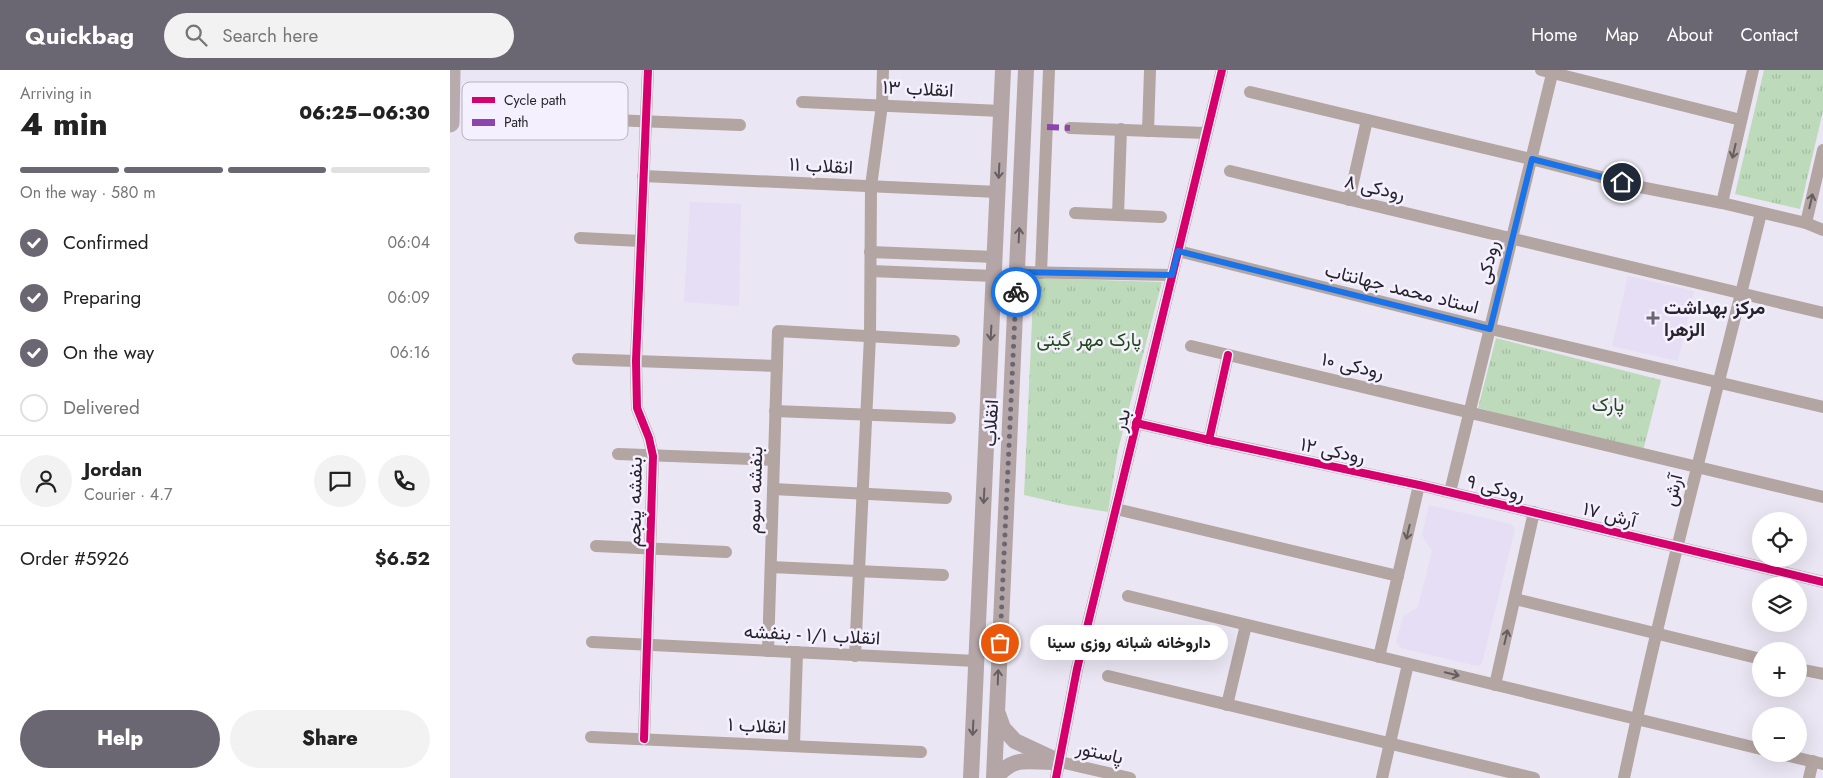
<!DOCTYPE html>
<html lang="en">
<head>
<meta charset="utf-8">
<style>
	body { margin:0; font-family:Jost,Vazirmatn,sans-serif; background:#f2f2f2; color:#222; height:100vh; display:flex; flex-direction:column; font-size:19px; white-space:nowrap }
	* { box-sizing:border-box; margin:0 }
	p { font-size:16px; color:#767676 }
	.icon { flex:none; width:28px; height:28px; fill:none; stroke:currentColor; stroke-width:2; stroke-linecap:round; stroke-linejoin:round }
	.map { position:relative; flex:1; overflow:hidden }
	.sheet { display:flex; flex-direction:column; background:#fff; width:450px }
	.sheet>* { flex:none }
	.tools { position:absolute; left:1302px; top:442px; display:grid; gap:10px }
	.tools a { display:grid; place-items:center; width:55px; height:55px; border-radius:50%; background:#fff; box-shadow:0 5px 20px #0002; font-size:25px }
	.pin { position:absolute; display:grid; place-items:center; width:42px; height:42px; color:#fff; margin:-21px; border:2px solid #fff; border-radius:50%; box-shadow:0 1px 5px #0007 }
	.courier { position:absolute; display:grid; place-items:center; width:50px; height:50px; margin:-25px; border:4px solid #1a73e8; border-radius:50%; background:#fff; color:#222; box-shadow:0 1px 6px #0007 }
	.bubble { position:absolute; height:35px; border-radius:18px; background:#fff; box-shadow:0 5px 20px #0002; font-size:16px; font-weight:800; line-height:35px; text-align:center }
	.summary em { font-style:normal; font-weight:800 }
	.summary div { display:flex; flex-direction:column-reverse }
	.summary { display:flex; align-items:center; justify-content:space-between; height:85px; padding:0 20px }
	h1 { font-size:32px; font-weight:800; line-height:38px }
	.bar { display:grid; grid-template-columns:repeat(4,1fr); gap:8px 5px; align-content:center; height:60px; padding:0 20px }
	.bar i { height:6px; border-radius:4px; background:#e0e0e0 }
	.bar .active { background:#6b6772 }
	.bar p { grid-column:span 4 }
	.line { display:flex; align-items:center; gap:12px; padding:0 20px; border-top:1px solid #e0e0e0 }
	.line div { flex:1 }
	.round { display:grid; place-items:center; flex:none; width:52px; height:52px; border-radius:26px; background:#f2f2f2 }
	ol { padding:0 20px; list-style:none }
	li { display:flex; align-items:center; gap:15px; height:55px }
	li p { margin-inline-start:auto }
	li .icon { padding:5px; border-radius:50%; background:#6b6772; color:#fff; stroke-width:4 }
	li:last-child { color:#767676 }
	li i { width:28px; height:28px; border:2px solid #e0e0e0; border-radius:50% }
	.primary-button { display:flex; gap:10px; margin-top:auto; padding:10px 20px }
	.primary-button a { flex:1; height:58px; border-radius:30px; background:#6b6772; color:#fff; font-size:20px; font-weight:800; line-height:58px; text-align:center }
	.primary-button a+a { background:#f2f2f2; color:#222 }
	header { display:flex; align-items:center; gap:30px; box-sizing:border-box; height:70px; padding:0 25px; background:#6b6772; color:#fff }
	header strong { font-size:24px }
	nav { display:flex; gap:28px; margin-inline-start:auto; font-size:18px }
	.search { width:350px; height:45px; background:#f2f2f2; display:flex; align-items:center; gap:12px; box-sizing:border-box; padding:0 18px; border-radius:28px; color:#767676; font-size:19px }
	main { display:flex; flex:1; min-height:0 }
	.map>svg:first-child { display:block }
</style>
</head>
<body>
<header>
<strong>Quickbag</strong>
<div class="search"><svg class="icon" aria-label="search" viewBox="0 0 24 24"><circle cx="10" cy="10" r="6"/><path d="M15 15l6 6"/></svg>Search here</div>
<nav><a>Home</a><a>Map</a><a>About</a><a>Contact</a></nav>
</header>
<main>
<section class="sheet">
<div class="summary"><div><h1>4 min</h1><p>Arriving in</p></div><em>06:25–06:30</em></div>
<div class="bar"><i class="active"></i><i class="active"></i><i class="active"></i><i></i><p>On the way · 580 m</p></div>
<ol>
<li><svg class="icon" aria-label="check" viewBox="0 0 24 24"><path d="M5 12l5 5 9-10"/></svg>Confirmed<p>06:04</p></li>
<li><svg class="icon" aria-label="check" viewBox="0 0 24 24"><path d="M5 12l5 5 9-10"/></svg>Preparing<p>06:09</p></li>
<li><svg class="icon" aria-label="check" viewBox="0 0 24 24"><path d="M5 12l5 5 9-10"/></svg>On the way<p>06:16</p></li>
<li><i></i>Delivered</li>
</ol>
<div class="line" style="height:90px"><a class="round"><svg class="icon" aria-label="person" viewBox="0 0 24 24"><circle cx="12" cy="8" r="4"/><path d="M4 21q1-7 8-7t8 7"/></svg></a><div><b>Jordan</b><p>Courier · 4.7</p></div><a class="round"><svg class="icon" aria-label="chat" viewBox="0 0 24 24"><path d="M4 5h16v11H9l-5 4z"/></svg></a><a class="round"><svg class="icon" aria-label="phone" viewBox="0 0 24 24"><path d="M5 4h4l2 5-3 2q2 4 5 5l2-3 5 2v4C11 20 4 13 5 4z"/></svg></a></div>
<div class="line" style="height:65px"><div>Order #5926</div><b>$6.52</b></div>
<div class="primary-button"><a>Help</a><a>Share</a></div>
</section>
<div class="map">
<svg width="1373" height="708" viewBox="0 0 1373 708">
	<defs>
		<pattern id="park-tufts" width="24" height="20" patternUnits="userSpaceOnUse" patternTransform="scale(1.25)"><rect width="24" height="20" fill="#bddabb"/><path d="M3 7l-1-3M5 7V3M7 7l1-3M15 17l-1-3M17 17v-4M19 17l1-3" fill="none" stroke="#a2bba1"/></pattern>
	</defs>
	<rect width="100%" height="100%" fill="#eae6f3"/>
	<!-- built -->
	<g fill="#e6def5">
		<path d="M240,132L291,134L289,236L234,232Z"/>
		<path d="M1178,206L1244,221L1228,291L1162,276Z"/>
		<path d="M979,435L1061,454L1065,459L1032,593L1028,596L950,578L946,572L953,547L968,537L982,481L972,465Z"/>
	</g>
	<!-- park -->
	<g fill="url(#park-tufts)">
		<path d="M1314,0H1373V41L1350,139L1285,124Z"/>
		<path d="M584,208L712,212L668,380L658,442L617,435L574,425Z"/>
		<path d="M1046,268L1211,310L1193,381L1028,338Z"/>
	</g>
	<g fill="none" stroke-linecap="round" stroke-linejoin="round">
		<!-- minor -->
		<g stroke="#b3a5a1" stroke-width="12">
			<path d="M1091,0L1291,50"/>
			<path d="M1303,0L1272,133L1356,153L1373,80"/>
			<path d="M800,22L1081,89L1190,117L1272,133"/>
			<path d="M352,32L551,41"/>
			<path d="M136,49L290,55"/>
			<path d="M620,58L756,63"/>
			<path d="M698,61L700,0"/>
			<path d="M780,101L1373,243"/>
			<path d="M193,106L548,122"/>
			<path d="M899,130L917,50"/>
			<path d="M625,143L711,147"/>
			<path d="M668,145L671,59"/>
			<path d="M1356,153L1373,160"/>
			<path d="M130,168L191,171"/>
			<path d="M728,181L1041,259L1373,337"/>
			<path d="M420,182L545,187"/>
			<path d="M421,201L544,206"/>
			<path d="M567,202L722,205"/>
			<path d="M591,203L599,0"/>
			<path d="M741,276L1373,427"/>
			<path d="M128,289L327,296"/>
			<path d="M325,341L500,348"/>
			<path d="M686,353L759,370L969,415L1373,512"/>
			<path d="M759,370L778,285"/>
			<path d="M168,384L324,390"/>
			<path d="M323,419L496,428"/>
			<path d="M1000,422L1103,0"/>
			<path d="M666,439L948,506"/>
			<path d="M146,476L276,482"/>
			<path d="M321,497L493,505"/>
			<path d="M678,526L1311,679"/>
			<path d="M1065,529L1311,589"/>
			<path d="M142,572L526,591"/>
			<path d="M318,581L328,261L504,271"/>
			<path d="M405,586L420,266L421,116L432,35L433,0"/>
			<path d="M929,587L969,415"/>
			<path d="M1349,599L1373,604"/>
			<path d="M658,606L1084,708"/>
			<path d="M1045,615L1084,442"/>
			<path d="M777,635L796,555"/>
			<path d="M141,667L471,682"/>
			<path d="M194,669L203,386L199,368L187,338L186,291L198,0"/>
			<path d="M344,675L347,582"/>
			<path d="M1331,684L1373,694"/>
			<path d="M610,692L680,708"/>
			<path d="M606,708L627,599L772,0"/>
			<path d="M932,708L958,594"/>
			<path d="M1174,708C1214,518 1265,331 1311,143"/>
			<path d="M1359,708L1363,691"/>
		</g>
		<!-- major -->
		<g stroke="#b4a6a6" stroke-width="16">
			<path d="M548,644L553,658L565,671L610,692"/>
			<path d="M521,708L553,0"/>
			<path d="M544,708L576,0"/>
			<path d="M545,708C565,686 574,692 602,692"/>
		</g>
		<!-- highway -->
		<path stroke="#b7abad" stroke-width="19" d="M0,53L1,0"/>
		<!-- quiet -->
		<path stroke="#8e44ad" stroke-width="6" stroke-dasharray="12 6" stroke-linecap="butt" d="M597,57L620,58"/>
		<defs>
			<g id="cycleway">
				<path d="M686,353L759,370L969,415L1373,512"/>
				<path d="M759,370L778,285"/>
				<path d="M194,669L203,386L199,368L187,338L186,291L198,0"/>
				<path d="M606,708L627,599L772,0"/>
			</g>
		</defs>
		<!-- cycleway casing -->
		<use href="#cycleway" stroke="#f5f0fe" stroke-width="11"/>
		<!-- cycleway -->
		<use href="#cycleway" stroke="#d6006c" stroke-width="8"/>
	</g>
	<!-- one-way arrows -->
	<defs><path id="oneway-shaft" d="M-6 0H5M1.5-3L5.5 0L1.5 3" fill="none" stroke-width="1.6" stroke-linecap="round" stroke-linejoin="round" transform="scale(1.25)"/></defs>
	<g stroke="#655e61">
		<use href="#oneway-shaft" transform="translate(1284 81) rotate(103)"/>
		<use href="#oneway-shaft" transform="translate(1361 131) rotate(-77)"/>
		<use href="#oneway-shaft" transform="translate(958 462) rotate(103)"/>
		<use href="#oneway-shaft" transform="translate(1056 567) rotate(-77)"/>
		<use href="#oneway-shaft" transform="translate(1002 604) rotate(14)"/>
	</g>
	<g stroke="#665e63">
		<use href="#oneway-shaft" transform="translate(549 101) rotate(93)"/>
		<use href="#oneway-shaft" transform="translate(569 165) rotate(-87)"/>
		<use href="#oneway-shaft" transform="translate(541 263) rotate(93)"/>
		<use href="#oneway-shaft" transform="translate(534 426) rotate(93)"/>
		<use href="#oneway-shaft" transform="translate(548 607) rotate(-88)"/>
		<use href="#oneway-shaft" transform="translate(523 658) rotate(93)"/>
	</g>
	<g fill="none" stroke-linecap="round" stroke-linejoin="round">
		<!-- done -->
		<path stroke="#6b6772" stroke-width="5" stroke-dasharray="0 9" d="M550,573L566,222"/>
		<!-- route -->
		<path stroke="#1a73e8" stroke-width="6" d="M566,222L567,202L722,205L728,181L1040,259L1082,89L1172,112"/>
	</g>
	<!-- markers -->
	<path fill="#6b6772" stroke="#f5f0fe" stroke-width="2" d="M1200.5 240.5h5v5h5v5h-5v5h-5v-5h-5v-5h5z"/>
	<g text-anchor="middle" stroke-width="5" stroke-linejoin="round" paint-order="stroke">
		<!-- street labels -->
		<g font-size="19" fill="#26232c" stroke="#f5f0fe">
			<text transform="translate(468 18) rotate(3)" y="7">انقلاب ۱۳</text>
			<text transform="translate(371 95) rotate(3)" y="7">انقلاب ۱۱</text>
			<text transform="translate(925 117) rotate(13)" y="7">رودکی ۸</text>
			<text transform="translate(1037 192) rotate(-76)" y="7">رودکی</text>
			<text transform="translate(952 218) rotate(14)" y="7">استاد محمد جهانتاب</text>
			<text transform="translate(903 295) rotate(13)" y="7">رودکی ۱۰</text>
			<text transform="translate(671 350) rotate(-76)" y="7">بدر</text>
			<text transform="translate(540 353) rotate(-87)" y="7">انقلاب</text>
			<text transform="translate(883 380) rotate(12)" y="7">رودکی ۱۲</text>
			<text transform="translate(1046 417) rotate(14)" y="7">رودکی ۹</text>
			<text transform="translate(304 420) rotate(-88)" y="7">بنفشه سوم</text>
			<text transform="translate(1222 420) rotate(-76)" y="7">آرش</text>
			<text transform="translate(184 432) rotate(-89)" y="7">بنفشه پنجم</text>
			<text transform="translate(1160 444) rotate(14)" y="7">آرش ۱۷</text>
			<text transform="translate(362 564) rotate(3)" y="7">انقلاب ۱/۱ - بنفشه</text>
			<text transform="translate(307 655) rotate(3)" y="7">انقلاب ۱</text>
			<text transform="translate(650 682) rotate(13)" y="7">پاستور</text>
		</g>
		<!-- poi labels -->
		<g font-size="19" font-weight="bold" fill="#26232c" stroke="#f5f0fe" text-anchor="start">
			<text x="1214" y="244">مرکز بهداشت<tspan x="1214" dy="22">الزهرا</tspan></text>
		</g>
		<!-- park labels -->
		<g font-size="19" fill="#1e4a16" stroke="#f5f0fe">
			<text x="639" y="276">پارک مهر گیتی</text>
			<text x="1158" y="341">پارک</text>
		</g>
	</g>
	<!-- legend -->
	<rect x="12" y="12" width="166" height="58" rx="8" fill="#f5f0fe" stroke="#b7b2bf" stroke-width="1"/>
	<rect x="22" y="27" width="23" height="6" fill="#d6006c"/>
	<rect x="22" y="49" width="23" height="7" fill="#8e44ad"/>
	<g font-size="14" fill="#26232c">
		<text x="54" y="35">Cycle path</text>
		<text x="54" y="57">Path</text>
	</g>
</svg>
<div class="tools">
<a><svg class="icon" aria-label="locate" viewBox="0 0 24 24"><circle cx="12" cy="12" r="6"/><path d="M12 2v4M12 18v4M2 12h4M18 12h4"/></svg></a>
<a><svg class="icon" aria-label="layers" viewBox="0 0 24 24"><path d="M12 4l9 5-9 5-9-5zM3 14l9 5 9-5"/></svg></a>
<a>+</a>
<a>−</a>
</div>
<div class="pin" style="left:550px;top:573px;background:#ea580c"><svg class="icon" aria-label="bag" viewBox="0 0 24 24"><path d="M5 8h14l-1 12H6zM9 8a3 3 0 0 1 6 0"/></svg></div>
<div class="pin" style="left:1172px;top:112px;background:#1f2937"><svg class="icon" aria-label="home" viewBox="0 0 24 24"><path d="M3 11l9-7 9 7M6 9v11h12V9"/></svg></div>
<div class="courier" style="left:566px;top:222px"><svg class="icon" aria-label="bike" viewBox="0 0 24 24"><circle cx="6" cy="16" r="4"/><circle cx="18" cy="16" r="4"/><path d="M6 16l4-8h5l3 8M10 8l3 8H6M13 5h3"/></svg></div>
<div class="bubble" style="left:580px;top:555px;width:198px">داروخانه شبانه روزی سینا</div>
</div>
</main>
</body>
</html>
